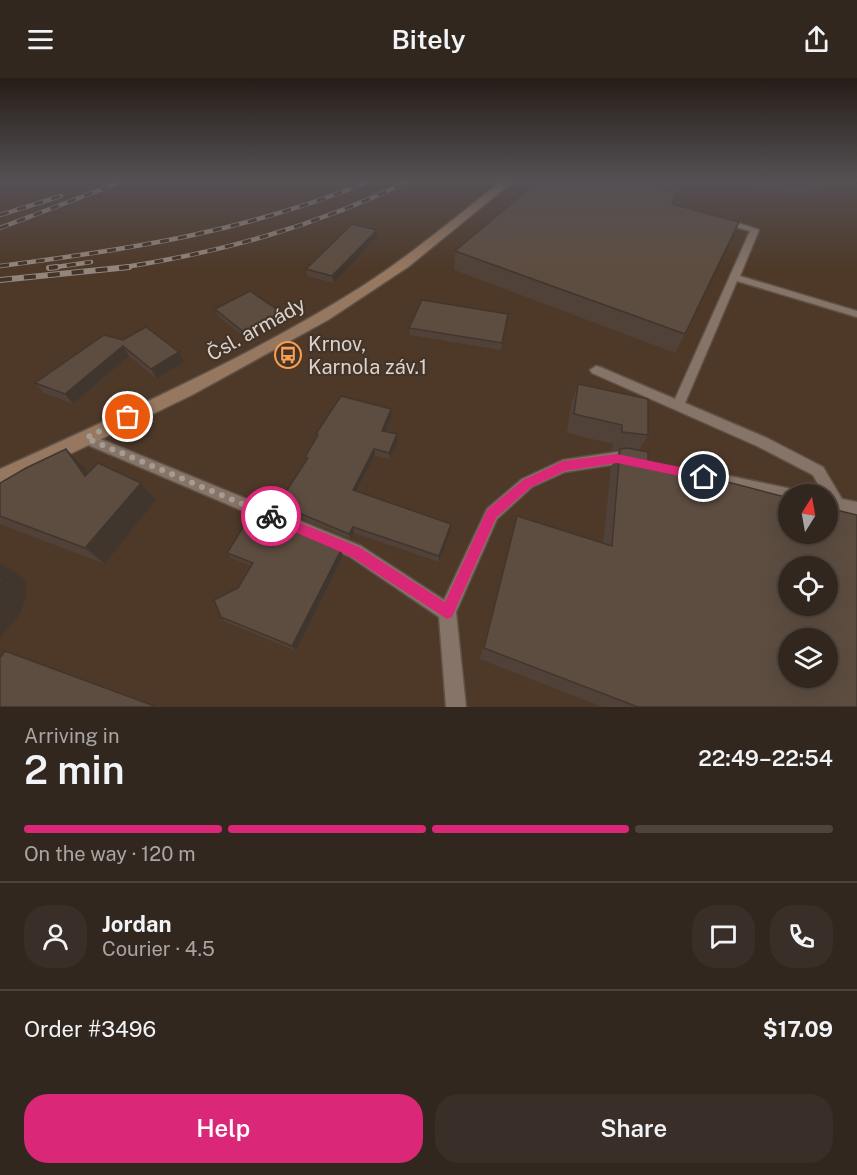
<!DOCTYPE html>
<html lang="en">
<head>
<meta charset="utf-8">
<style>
	body { margin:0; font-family:"Public Sans",sans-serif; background:#3a2f28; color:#f1f3f6; height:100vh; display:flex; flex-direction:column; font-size:22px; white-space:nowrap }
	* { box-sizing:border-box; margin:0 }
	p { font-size:20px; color:#a8a5a4 }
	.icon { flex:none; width:33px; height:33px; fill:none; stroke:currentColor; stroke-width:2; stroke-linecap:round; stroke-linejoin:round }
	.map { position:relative; height:629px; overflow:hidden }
	.panel { display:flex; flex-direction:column; background:#32271f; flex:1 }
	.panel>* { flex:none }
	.needle { width:39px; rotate:11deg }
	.fabs { position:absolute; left:778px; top:406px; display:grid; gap:12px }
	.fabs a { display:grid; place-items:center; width:60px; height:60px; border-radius:50%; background:#32271f; box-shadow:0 6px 24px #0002,0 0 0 2px #4d443d; font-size:30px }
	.pin { position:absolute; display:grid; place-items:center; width:51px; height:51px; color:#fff; margin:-26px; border:3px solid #fff; border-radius:50%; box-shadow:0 2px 6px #0007 }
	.courier { position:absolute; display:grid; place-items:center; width:60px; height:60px; margin:-30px; border:4px solid #db2777; border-radius:50%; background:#fff; color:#222; box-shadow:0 2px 8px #0007 }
	.head em { font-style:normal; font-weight:600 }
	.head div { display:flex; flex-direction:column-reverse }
	.head { display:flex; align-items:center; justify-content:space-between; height:102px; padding:0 24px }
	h1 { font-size:39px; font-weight:600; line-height:45px }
	.bar { display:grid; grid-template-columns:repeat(4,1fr); gap:9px 6px; align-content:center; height:72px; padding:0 24px }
	.bar i { height:8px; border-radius:4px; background:#4d443d }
	.bar .selected { background:#db2777 }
	.bar p { grid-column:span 4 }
	.line { display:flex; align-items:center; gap:15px; padding:0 24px; border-top:2px solid #4d443d }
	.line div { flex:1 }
	.round { display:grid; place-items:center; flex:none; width:63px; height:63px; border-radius:24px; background:#3a2f28 }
	.action { display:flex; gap:12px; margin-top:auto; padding:12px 24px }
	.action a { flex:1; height:69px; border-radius:24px; background:#db2777; color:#fff; font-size:24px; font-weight:600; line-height:69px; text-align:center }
	.action a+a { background:#3a2f28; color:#f1f3f6 }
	header { display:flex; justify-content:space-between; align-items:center; height:78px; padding:0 24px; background:#32271f; font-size:27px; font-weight:600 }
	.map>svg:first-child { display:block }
</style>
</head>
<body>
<header><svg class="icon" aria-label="menu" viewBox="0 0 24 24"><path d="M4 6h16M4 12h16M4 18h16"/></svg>Bitely<svg class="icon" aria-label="share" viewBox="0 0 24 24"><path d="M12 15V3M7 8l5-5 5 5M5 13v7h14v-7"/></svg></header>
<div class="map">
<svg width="857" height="629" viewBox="0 0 857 629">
	<rect width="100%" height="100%" fill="#433429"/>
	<!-- built -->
	<path fill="#4e3929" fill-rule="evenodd" d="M0,102H857V629H0ZM789,417H828V456H789ZM789,489H828V528H789ZM789,561H828V600H789Z"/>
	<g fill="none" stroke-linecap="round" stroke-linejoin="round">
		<defs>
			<g id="lane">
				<path d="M721,141H727L759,152L740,198L857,233V239L737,203L685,325L767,360L823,389L842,421L857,424V438L828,431V417H824L813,397L757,368L592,295L590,292L596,288L600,289L675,321L750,153L721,145Z"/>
				<path d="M86,355L361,468L444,522L487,431L522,401L563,382L617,374L636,379L638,383L636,387L631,389L617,386L565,394L532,409L497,441L456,534L466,629H446L439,539L349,478L81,364L79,360L81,356Z"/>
				<path d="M701,392L792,411L797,412L799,417H789V423L701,404L696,402L694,398L696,394Z"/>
			</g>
			<path id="secondary" d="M503,102H515L408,189L328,242L192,317L0,410V391C122,335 247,281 361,209C411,177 457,138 503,102Z"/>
		</defs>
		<!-- lane casing -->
		<use href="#lane" stroke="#5f5249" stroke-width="3"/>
		<!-- secondary casing -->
		<use href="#secondary" stroke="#5f5249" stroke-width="3"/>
		<!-- lane -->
		<use href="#lane" fill="#867468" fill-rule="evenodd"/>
		<!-- secondary -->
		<use href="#secondary" fill="#967760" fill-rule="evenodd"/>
		<defs>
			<g id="rail-far1">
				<path d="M0,137L61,118"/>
				<path d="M0,150L126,102"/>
				<path d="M0,188C133,171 248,153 373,102"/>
				<path d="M49,190L91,184"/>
				<path d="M119,190C223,174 316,148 411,102"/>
			</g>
			<g id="rail">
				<path d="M49,190L57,189"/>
				<path d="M0,202L129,189"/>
			</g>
		</defs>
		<!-- rail-far1 casing -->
		<use href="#rail-far1" stroke="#92857c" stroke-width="4.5"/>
		<!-- rail casing -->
		<use href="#rail" stroke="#92857c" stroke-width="6"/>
		<!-- rail-far1 -->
		<use href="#rail-far1" stroke="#433429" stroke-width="3" stroke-dasharray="9" stroke-linecap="butt"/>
		<!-- rail -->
		<use href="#rail" stroke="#433429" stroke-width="4" stroke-dasharray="12" stroke-linecap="butt"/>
	</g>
	<!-- wall -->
	<g fill="#504238">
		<path d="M539,102H684L672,126L685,256L675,275L454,192L455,173Z"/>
		<path d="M711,102H817L822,110L817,118L711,104Z"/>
		<path d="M377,159L334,205L307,198L306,191Z"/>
		<path d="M215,231L282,235L284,242L249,263L218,238Z"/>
		<path d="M508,236L501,272L410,257L409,250Z"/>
		<path d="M104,257L184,284L157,301L129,278L73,326L44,315L35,305Z"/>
		<path d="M578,306L648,357L639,372L857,629H603L480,581L517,438L603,465L611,389L619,373L612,372L613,366L567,355L571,325Z"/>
		<path d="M391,331L392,338L386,354L398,363L390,381L375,378L357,413L451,452L439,484L354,455L351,461L281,433L278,426L306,382L305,379L317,359L316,356Z"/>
		<path d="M66,371L84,389L88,395L141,405L156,422L105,486L0,446V405Z"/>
		<path d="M263,449L341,472L343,478L296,573L226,544L221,539L251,488L231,480L227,475Z"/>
	</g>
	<!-- shaded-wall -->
	<g fill="#41362e">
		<path d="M377,152V159L334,205L332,198Z"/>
		<path d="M282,235L284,242L249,263L246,256Z"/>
		<path d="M123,268L129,278L73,326L65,316Z"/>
		<path d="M179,274L184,284L157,301L151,291Z"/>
		<path d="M391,331L392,338L383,360L382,353Z"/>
		<path d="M397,356L398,363L390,381L389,375Z"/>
		<path d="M66,371L84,389L103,416L85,398Z"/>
		<path d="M374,371L375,378L354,418L353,412Z"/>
		<path d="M141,405L156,422L105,486L85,470Z"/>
		<path d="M451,446V452L439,484V478Z"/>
		<path d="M353,449L354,455L351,461L349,456Z"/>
		<path d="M341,472L343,478L296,573L292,568Z"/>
		<path d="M0,485L25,501L27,517L19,538L0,560Z"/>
	</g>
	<!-- building -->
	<g fill="#5d4d41" stroke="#41362e" stroke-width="1.5" fill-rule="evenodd">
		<path d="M539,102H628L677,115L672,126L739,144L685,256L455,173Z"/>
		<path d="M659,102H683L680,108Z"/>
		<path d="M756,102H817L822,110Z"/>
		<path d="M352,146L377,152L332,198L306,191Z"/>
		<path d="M250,213L282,235L246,256L215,231Z"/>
		<path d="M422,222L508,236L502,265L409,250Z"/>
		<path d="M146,249L179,274L151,291L123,268L65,316L35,305L104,257L123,262Z"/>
		<path d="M578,306L648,321V357L622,354V347L574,336Z"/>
		<path d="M341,318L391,331L382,353L397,356L389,375L374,371L353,412L451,446L439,478L353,449L349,456L278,426L308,380L305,379L318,357L316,356Z"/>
		<path d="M627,370L648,374V383L789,420V456H828V430L857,437V629H638L484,570L517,438L612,468L620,371ZM789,489H828V528H789ZM789,561H828V600H789Z"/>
		<path d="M66,371L85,398L98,385L141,405L85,470L0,438V405L26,390Z"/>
		<path d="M268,441L341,472L292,568L221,539L214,522L238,510L253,485L227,475L247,443L263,449Z"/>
		<path d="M0,490L2,503L0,507Z"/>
		<path d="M5,573L157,629H0V580Z"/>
	</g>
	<!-- sky -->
	<linearGradient id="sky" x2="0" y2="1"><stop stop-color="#251d17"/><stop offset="0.54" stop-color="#555054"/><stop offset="1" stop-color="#555054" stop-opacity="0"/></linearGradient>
	<rect width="857" height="190" fill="url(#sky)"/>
	<!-- route -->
	<path fill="#db2777" d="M617,376L704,394L710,399L704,403L617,385L565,393L531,409L496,440L452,539L447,541L350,478L267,442L265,438L271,433L359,469L445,524L487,432L523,402L563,383Z"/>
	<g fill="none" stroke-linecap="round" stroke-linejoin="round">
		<!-- done -->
		<path stroke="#a69b92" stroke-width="6" stroke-dasharray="0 10.8" d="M128,339L86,360L271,438"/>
	</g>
	<!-- icons -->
	<defs>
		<symbol id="bus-ring" viewBox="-11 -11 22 22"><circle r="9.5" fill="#433429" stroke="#fc9e52" stroke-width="1.5"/><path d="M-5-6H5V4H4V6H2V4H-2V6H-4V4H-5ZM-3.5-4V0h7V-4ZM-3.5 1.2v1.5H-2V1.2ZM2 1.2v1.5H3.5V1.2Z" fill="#fc9e52"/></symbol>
	</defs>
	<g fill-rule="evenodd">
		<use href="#bus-ring" x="273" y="262" width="30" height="30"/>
	</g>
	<g text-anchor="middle" stroke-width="4.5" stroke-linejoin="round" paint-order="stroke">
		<!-- street labels -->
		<g font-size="20" fill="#dcd2cb" stroke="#433429">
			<text transform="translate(256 251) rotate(-29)" y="7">Čsl. armády</text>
		</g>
		<!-- poi labels -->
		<g font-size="20" fill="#dcd2cb" stroke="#433429" text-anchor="start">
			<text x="308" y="273">Krnov,<tspan x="308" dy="23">Karnola záv.1</tspan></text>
		</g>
	</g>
</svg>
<div class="fabs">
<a><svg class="needle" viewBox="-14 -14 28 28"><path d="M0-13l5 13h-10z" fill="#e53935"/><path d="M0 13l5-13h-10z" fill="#a8a5a4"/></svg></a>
<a><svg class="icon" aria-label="locate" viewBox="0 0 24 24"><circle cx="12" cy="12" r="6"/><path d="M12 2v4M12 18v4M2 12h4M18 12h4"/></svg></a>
<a><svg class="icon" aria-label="layers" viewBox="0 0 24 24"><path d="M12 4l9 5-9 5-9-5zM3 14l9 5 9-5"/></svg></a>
</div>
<div class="pin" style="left:128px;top:339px;background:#ea580c"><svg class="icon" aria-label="bag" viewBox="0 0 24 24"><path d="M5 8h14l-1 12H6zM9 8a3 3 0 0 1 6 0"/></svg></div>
<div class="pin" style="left:704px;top:399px;background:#1f2937"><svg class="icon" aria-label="home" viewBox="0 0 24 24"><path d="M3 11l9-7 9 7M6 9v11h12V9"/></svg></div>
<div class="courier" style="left:271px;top:438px"><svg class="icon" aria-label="bike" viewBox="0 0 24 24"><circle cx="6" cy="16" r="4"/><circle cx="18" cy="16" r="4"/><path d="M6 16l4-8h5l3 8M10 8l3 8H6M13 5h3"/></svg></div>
</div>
<section class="panel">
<div class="head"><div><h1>2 min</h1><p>Arriving in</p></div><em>22:49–22:54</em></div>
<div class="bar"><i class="selected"></i><i class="selected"></i><i class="selected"></i><i></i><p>On the way · 120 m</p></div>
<div class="line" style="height:108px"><a class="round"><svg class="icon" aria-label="person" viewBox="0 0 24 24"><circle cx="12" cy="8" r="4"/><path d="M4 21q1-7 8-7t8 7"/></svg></a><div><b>Jordan</b><p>Courier · 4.5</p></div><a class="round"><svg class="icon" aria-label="chat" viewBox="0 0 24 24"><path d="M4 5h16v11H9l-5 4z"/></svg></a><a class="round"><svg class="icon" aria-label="phone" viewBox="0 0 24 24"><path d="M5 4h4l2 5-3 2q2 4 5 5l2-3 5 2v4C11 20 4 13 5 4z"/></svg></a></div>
<div class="line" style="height:78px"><div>Order #3496</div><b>$17.09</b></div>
<div class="action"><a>Help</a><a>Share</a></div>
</section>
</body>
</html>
